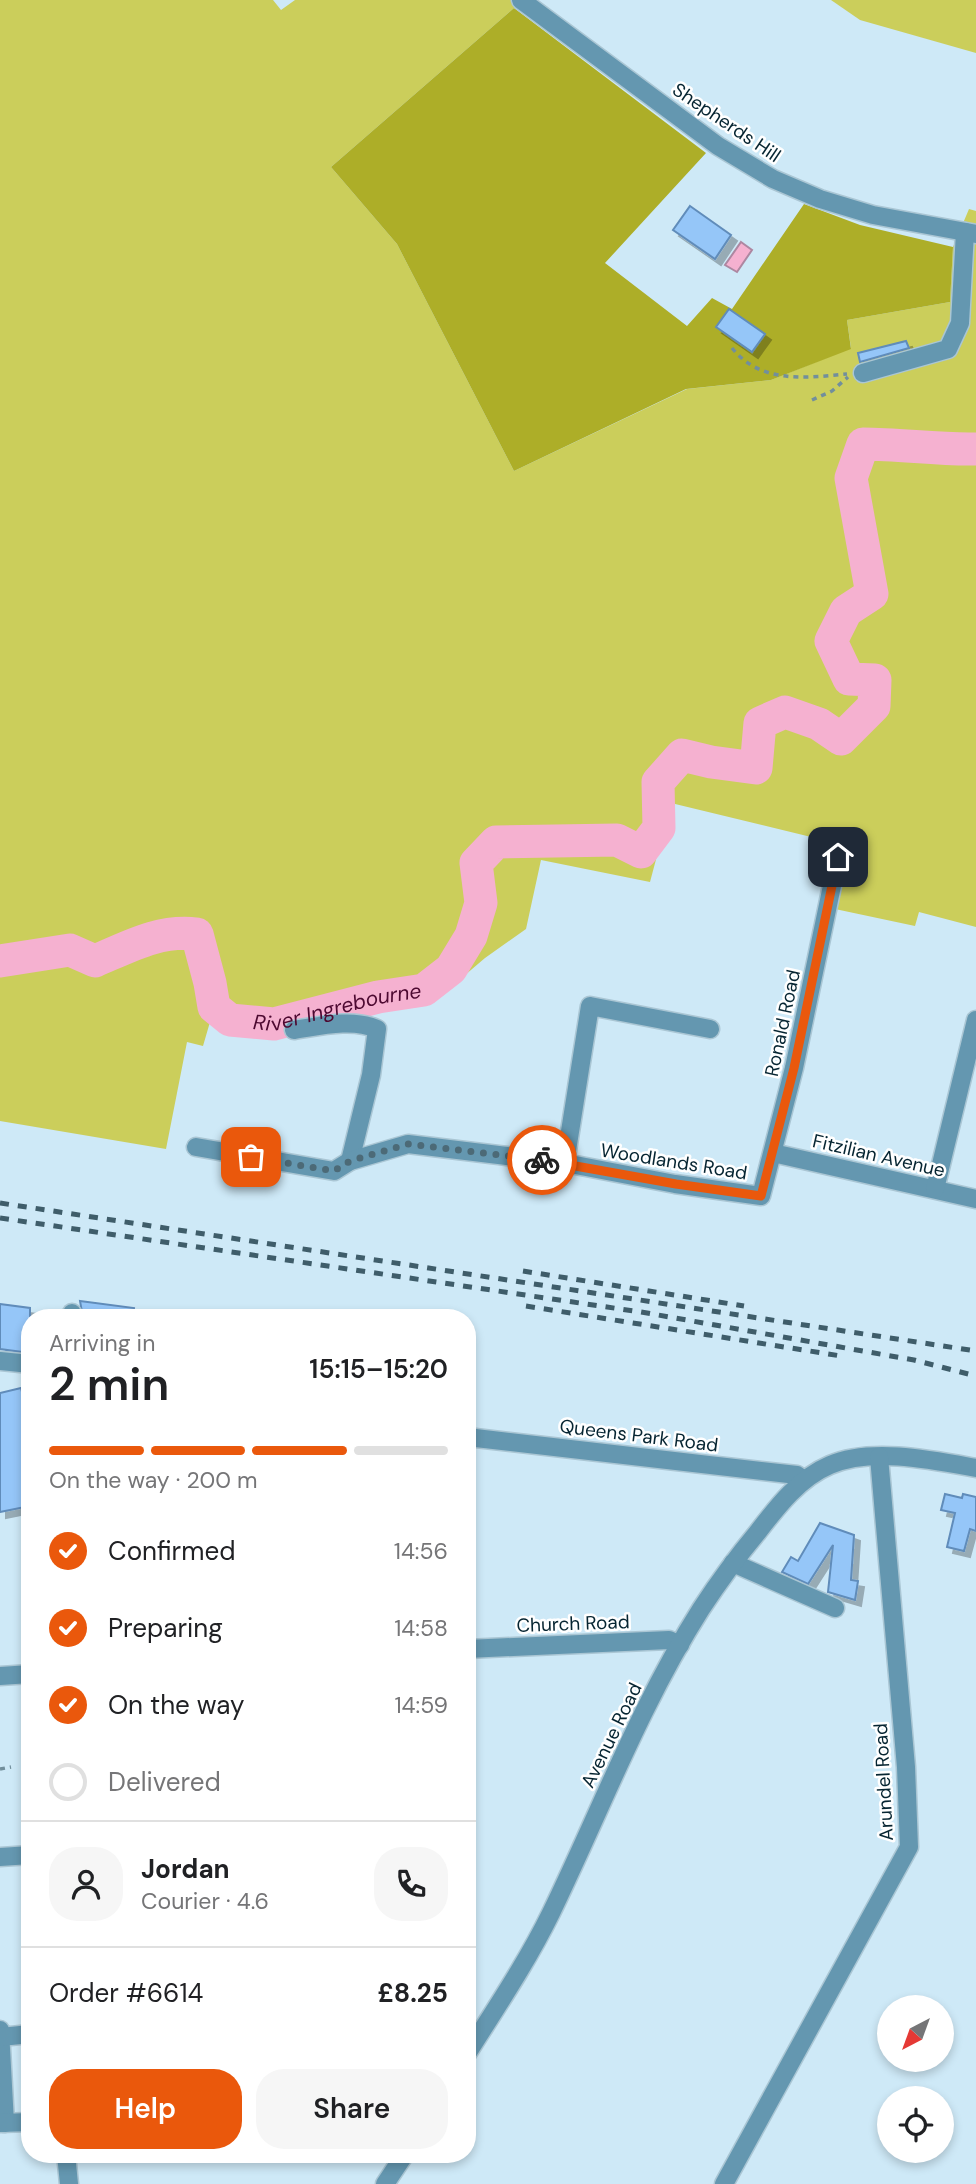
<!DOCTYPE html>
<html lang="en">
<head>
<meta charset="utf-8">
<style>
	body { margin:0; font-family:"DM Sans",sans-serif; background:#f6f6f6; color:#202124; height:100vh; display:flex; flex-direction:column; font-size:26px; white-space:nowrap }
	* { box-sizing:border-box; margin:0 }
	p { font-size:23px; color:#757577 }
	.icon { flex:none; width:38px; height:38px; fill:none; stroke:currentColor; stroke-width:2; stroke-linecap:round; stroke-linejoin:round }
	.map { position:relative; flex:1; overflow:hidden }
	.details { position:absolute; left:21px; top:1309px; width:455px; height:854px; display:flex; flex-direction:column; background:#fff; border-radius:28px; box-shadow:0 4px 10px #0003 }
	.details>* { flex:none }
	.needle { width:46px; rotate:221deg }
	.fabs { position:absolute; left:877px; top:1995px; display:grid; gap:14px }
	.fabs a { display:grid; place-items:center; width:77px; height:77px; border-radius:50%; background:#fff; box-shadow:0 4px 10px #0003; font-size:35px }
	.pin { position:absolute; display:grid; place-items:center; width:60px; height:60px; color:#fff; margin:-30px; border-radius:14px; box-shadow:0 4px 10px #0006 }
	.courier { position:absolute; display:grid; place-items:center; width:70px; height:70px; margin:-35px; border:5px solid #ea580c; border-radius:50%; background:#fff; color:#222; box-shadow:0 2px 9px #0007 }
	.summary em { font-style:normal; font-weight:600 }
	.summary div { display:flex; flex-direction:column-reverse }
	.summary { display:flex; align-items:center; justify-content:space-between; height:119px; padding:0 28px }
	h1 { font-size:46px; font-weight:600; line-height:52px }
	.bar { display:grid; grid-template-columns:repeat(4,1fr); gap:10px 7px; align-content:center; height:84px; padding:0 28px }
	.bar i { height:9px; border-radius:5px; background:#e0e0e0 }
	.bar .active { background:#ea580c }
	.bar p { grid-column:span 4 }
	.line { display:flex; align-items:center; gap:18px; padding:0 28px; border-top:2px solid #e0e0e0 }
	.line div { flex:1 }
	.round { display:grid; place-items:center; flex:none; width:74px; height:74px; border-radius:28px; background:#f6f6f6 }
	ol { padding:0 28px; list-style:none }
	li { display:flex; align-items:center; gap:21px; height:77px }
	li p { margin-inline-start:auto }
	li .icon { padding:7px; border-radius:50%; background:#ea580c; color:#fff; stroke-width:4 }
	li:last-child { color:#757577 }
	li i { width:38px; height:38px; border:4px solid #e0e0e0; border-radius:50% }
	.cta { display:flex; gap:14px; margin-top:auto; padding:14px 28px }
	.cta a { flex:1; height:80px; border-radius:28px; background:#ea580c; color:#fff; font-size:28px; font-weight:600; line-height:80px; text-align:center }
	.cta a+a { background:#f6f6f6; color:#202124 }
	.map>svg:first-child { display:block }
</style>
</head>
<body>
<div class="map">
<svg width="976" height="2184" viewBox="0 0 976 2184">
	<defs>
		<filter id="shadow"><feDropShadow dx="6" dy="6" stdDeviation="0" flood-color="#0004"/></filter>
	</defs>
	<rect width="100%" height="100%" fill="#cee9f7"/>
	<!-- green -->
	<g fill="#cbce5b">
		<path d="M0,0H273L281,10L295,0H521L514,8L331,167L397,244L514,471L687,389L771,380L851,348L847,320L950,302L953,247L969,209L976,211V927L919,912L915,926L835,909L848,846L671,803L650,882L541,860L526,929L485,958L431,1004L264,1031L232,1030L210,1022L203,1046L187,1042L166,1149L0,1121Z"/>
		<path d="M831,0H976V53L860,20Z"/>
	</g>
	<!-- forest -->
	<path fill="#adae28" d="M514,8L706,153L605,263L687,326L712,298L732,309L804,204L860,225L953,247L950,302L847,320L851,349L771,380L686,389L514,471L397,244L331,167Z"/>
	<!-- water -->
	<path fill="#f5b1d0" stroke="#ad87a1" stroke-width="2" d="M741,242L752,250L737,272L725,265Z"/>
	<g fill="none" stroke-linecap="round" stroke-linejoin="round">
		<!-- river -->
		<path stroke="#f5b1d0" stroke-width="33" id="s1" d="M0,961L70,950L95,961C128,947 160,929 197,934L210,983L214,1007L230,1020L274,1024L378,997L424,990L451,969L471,936L481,903L476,863L496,842L617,840L641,852L659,828L658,782L682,755L711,762L756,768L760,723L785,712L819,724L841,739L874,706L875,680L849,679L831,641L846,611L872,594L851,478L863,444C901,444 938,450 976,449"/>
	</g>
	<!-- building -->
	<g fill="#95c6f8" stroke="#608cba" stroke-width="2" filter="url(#shadow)">
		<path d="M690,206L731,235L715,259L673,230Z"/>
		<path d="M729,309L765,334L752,352L716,327Z"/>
		<path d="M906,341L909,348L860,362L858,353Z"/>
		<path d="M80,1301L134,1308L133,1318H83Z"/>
		<path d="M0,1304L30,1308V1353L0,1349Z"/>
		<path d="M21,1388L27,1411H30V1506L0,1512V1393Z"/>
		<path d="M945,1494L962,1498L963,1494L976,1497V1531L970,1529L964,1551L947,1547L955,1513L941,1510Z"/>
		<path d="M820,1523L854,1535L851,1580L858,1581L855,1600L828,1592L833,1545L808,1584L782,1572L791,1557L798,1561Z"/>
	</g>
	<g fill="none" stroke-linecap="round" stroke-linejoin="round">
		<defs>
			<g id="minor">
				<path d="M521,0L718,146L773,179L820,199L873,215L976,234"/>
				<path d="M863,373L948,349L960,323L965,232"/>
				<path d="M294,1030C320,1026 353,1018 377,1029L371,1075L350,1161"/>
				<path d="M196,1147L334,1171L350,1161L408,1144L565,1163L675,1184L761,1196L794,1068L838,857"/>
				<path d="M773,1153L976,1199"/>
				<path d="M565,1163L590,1006L710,1029"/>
				<path d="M935,1189L976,1020"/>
				<path d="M72,1318V1313"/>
				<path d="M0,1361L30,1364"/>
				<path d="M467,1437L797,1475L804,1480"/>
				<path d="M733,1563L835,1608"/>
				<path d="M467,1649L669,1640L680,1645"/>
				<path d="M0,1676L30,1674"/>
				<path d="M0,1857L30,1855"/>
				<path d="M0,2030L5,2123"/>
				<path d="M1,2037L30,2034"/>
				<path d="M467,2054C496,2008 527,1962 551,1913C600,1812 640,1705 701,1609C718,1583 737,1557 757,1533C777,1507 799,1478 830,1465C871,1447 933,1460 976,1468"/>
				<path d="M0,2123L30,2122"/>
				<path d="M66,2154L69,2184"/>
				<path d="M385,2184L405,2154"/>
				<path d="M724,2184L909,1847L906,1767L879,1457"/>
			</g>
		</defs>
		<!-- minor casing -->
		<use href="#minor" stroke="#aac6d4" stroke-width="21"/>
		<!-- path -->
		<g stroke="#728f9c" stroke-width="3.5" stroke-dasharray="5 5" stroke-linecap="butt">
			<path d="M732,348C761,384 805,378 847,374"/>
			<path d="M812,400L832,391L848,377"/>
			<path d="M0,1769L11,1767"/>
		</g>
		<!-- minor -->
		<use href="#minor" stroke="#6497b0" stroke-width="18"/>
		<!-- rail -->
		<g stroke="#3f5d6a" stroke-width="5" stroke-dasharray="9 9" stroke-linecap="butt">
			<path d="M0,1203L976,1351"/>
			<path d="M0,1218L641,1312L914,1360L976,1376"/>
			<path d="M523,1271L744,1306"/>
			<path d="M526,1306L841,1356"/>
		</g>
	</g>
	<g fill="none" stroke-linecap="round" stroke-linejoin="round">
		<!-- done -->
		<path stroke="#4c6a77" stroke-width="7" stroke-dasharray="0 12.6" d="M251,1157L334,1171L350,1161L408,1144L542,1160"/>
		<!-- route -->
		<path stroke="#ea580c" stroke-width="9" d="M542,1160L676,1184L761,1196L794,1068L838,857"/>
	</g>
	<g text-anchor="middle" stroke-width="5" stroke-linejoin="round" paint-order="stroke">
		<!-- street labels -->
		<g font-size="19" fill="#062532" stroke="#fff">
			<text transform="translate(727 122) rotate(34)" y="7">Shepherds Hill</text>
			<text transform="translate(782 1023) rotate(-78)" y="7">Ronald Road</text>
			<text transform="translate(879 1155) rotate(13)" y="7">Fitzilian Avenue</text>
			<text transform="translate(674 1161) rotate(9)" y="7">Woodlands Road</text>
			<text transform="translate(639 1435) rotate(7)" y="7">Queens Park Road</text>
			<text transform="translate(573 1623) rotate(-2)" y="7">Church Road</text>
			<text transform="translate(611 1735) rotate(-64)" y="7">Avenue Road</text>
			<text transform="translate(883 1782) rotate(-93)" y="7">Arundel Road</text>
		</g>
		<!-- water labels -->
		<g font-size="21" font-style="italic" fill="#4d0931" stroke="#fff">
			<text dy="7" stroke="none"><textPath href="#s1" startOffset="410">River Ingrebourne</textPath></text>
		</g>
	</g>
</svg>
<div class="fabs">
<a><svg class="needle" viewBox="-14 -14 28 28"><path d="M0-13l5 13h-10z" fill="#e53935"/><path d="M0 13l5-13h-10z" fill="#757577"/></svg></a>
<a><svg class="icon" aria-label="locate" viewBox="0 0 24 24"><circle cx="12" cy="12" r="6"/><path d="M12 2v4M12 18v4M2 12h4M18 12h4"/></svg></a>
</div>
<div class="pin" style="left:251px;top:1157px;background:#ea580c"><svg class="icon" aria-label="bag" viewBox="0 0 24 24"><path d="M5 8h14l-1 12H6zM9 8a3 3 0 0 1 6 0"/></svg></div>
<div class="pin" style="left:838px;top:857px;background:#1f2937"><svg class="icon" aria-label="home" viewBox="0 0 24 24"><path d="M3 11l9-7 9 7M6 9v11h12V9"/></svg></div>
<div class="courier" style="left:542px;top:1160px"><svg class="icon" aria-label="bike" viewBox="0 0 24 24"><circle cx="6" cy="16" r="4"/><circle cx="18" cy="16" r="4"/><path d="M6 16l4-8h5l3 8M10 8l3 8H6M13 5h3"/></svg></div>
<section class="details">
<div class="summary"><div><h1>2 min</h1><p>Arriving in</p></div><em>15:15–15:20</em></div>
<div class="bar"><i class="active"></i><i class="active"></i><i class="active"></i><i></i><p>On the way · 200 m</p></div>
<ol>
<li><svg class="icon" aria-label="check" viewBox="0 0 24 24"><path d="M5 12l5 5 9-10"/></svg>Confirmed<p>14:56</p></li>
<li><svg class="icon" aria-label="check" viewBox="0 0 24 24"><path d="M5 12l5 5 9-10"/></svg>Preparing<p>14:58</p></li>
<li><svg class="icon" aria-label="check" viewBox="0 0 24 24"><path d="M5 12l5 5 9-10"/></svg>On the way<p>14:59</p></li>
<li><i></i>Delivered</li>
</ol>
<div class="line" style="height:126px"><a class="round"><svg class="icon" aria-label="person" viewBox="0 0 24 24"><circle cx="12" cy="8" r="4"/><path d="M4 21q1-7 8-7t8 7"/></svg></a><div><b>Jordan</b><p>Courier · 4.6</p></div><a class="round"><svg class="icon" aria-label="phone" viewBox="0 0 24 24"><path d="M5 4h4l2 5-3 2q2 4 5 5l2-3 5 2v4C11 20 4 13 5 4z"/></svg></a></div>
<div class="line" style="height:91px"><div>Order #6614</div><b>£8.25</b></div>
<div class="cta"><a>Help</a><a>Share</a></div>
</section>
</div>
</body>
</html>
